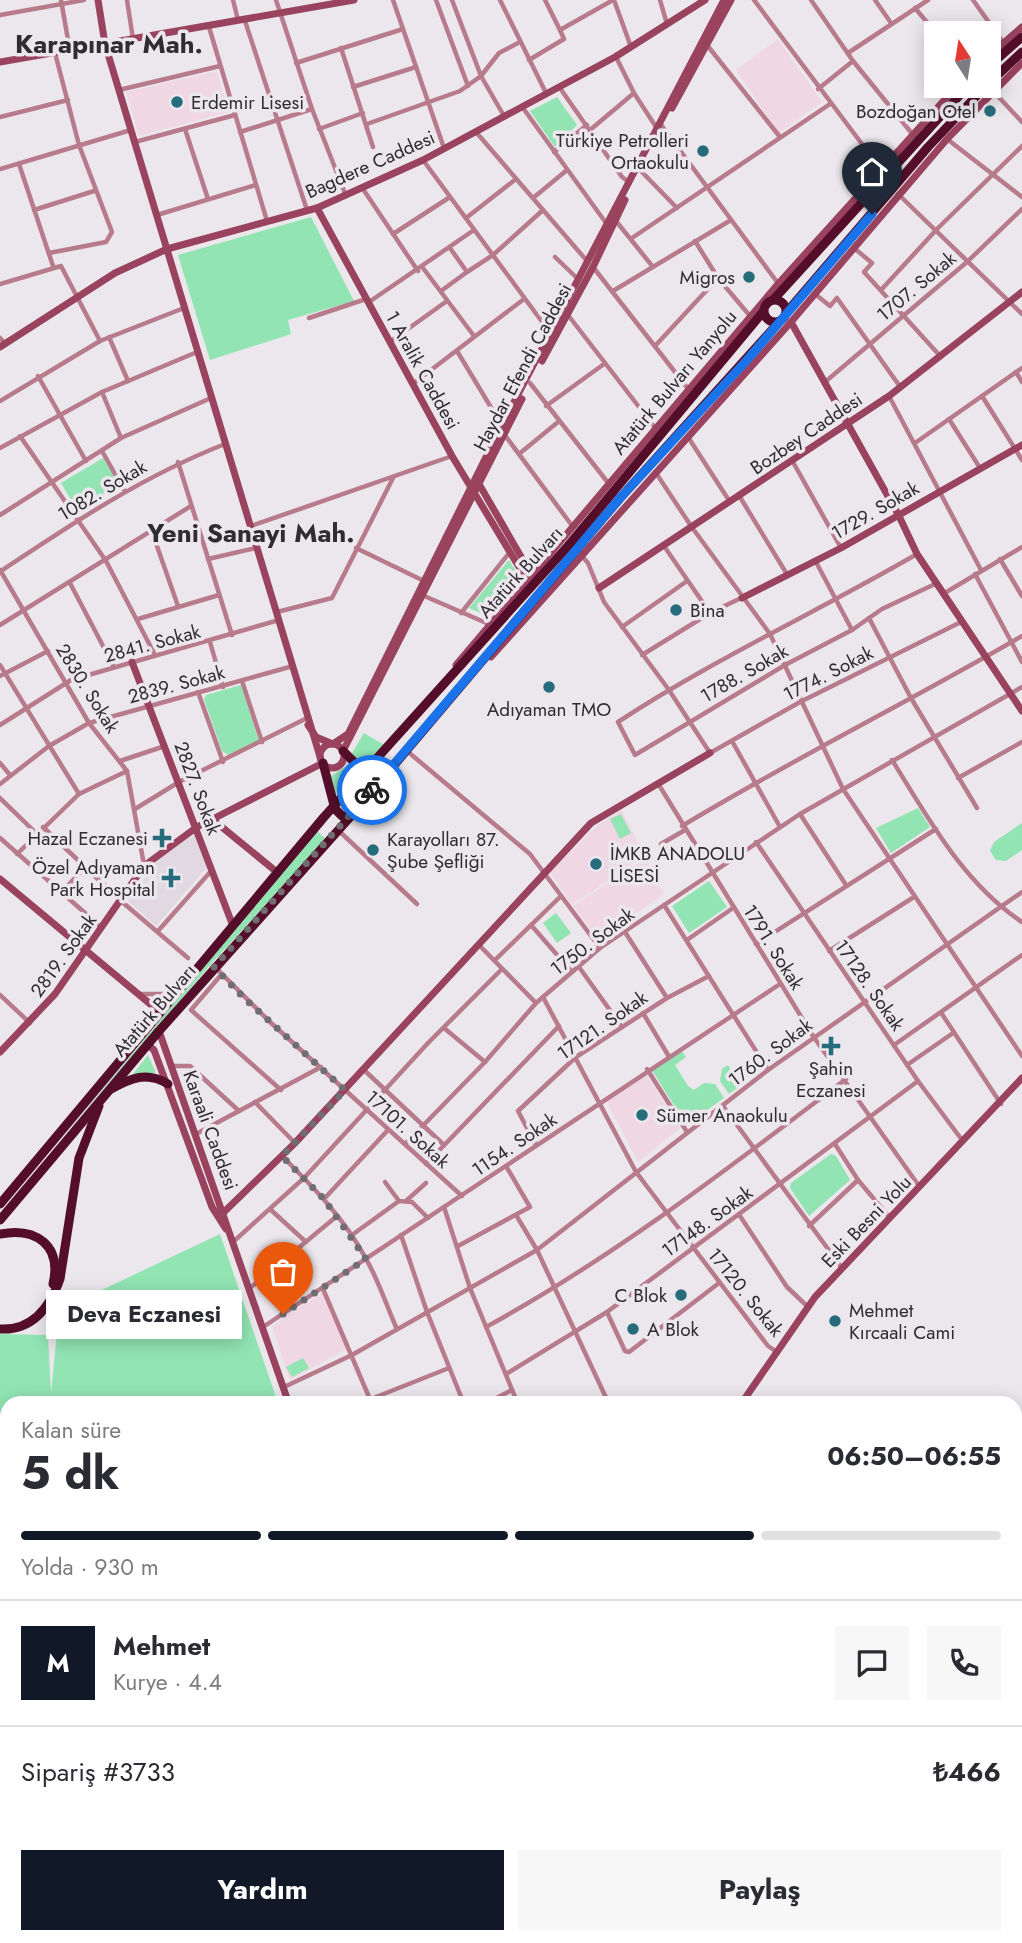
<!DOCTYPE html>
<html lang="tr">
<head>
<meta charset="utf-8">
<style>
	body { margin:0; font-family:Jost,sans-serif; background:#f7f7f7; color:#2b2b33; height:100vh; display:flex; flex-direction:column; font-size:26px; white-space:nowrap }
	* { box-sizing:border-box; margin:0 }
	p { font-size:23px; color:#7c7c81 }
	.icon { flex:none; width:38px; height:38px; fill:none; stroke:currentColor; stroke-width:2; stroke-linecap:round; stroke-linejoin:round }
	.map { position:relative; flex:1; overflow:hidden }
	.panel { position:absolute; left:0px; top:1396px; width:1022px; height:548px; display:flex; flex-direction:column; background:#fff; border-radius:21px 21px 0 0; box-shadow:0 4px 18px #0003 }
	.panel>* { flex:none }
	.needle { width:46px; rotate:348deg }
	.fabs { position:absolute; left:924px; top:21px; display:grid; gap:14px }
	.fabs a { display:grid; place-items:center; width:77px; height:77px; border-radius:0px; background:#fff; box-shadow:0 4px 18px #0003; font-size:35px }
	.pin { position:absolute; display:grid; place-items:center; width:60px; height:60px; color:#fff; margin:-72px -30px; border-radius:50% 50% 50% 0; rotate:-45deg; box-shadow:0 0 7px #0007 }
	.pin .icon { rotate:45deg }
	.courier { position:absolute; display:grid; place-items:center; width:70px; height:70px; margin:-35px; border:5px solid #1a73e8; border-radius:50%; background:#fff; color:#222; box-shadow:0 2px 9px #0007 }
	.bubble { position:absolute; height:49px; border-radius:0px; background:#fff; box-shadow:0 4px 18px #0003; font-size:23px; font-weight:700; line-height:49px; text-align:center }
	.summary em { font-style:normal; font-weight:700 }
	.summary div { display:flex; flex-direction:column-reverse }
	.summary { display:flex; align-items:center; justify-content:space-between; height:119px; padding:0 21px }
	h1 { font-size:46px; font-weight:700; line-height:52px }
	.bar { display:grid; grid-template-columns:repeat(4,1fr); gap:10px 7px; align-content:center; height:84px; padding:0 21px }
	.bar i { height:9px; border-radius:5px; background:#e1e1e2 }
	.bar .selected { background:#111827 }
	.bar p { grid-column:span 4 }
	.line { display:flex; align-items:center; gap:18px; padding:0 21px; border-top:2px solid #e1e1e2 }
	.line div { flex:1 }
	.round { display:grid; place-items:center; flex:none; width:74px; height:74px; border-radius:0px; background:#f7f7f7 }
	.primary-button { display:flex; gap:14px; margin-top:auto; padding:14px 21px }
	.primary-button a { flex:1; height:80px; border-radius:0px; background:#111827; color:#fff; font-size:28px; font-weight:700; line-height:80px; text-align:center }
	.primary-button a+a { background:#f7f7f7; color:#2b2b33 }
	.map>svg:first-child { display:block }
</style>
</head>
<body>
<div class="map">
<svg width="1022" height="1943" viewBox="0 0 1022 1943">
	<rect width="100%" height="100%" fill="#ebe7ec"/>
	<!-- built -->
	<path fill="#e2d8e2" d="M196,834L208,866L156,926L128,901L159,858Z"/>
	<!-- education -->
	<g fill="#efd7e3">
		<path d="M778,39L822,102L779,133L736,70Z"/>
		<path d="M217,71L228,112L139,136L126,92Z"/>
		<path d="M621,810L645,856L572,905L550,872L597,826Z"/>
		<path d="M646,858L664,894L600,938L597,937L573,906Z"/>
		<path d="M646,1074L680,1128L638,1162L606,1100Z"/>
		<path d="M322,1293L347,1349L290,1380L272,1326Z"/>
	</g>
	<!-- green -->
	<g fill="#92e4b3">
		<path d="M557,97L577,125L555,147L530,111Z"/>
		<path d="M311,217L354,301L288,320L291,334L210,360L178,255Z"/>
		<path d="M103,458L119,484L77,510L61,483Z"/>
		<path d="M509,560L520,578L488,616L469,608Z"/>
		<path d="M241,685L259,741L228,755L222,751L204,699L206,695Z"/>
		<path d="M364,733L384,745L371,759L355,760L352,753Z"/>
		<path d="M348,765L355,772L336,792L331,776Z"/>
		<path d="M361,781L367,783L368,788L350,811H344L342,803Z"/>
		<path d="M918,808L930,827L891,853L876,828Z"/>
		<path d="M621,814L631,833L620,839L610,819Z"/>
		<path d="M1022,823V850L1006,861L996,860L990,851L994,842Z"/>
		<path d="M317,831L326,839L211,964L65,1135Z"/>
		<path d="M709,881L727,907L689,933L672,906Z"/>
		<path d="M556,913L571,933L557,943L543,923Z"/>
		<path d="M681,1050L686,1057L675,1065L688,1086L694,1090L704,1083L715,1084L724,1098L689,1123H685L652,1070Z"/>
		<path d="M148,1055L156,1073L133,1074Z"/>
		<path d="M728,1065L740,1086L729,1094L720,1081L722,1069Z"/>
		<path d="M831,1154L836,1156L850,1180L809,1216L790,1188L791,1183Z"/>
		<path d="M220,1234L278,1403L57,1404L51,1397V1403L7,1404V1857L0,1855V1334L48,1335L51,1394L57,1332L68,1306Z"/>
		<path d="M303,1358L309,1368L292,1377L286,1367Z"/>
		<path d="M0,1875L7,1878V1926L0,1930Z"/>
	</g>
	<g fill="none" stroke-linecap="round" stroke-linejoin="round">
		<!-- stream -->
		<g stroke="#4578a0" stroke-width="2">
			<path d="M0,1517L7,1528"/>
			<path d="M184,1937L187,1943"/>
		</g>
		<!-- street -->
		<g stroke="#b77b8b" stroke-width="4.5">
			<path d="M61,0L70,51"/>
			<path d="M127,0L133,39"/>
			<path d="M233,0L238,20"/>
			<path d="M276,0L312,109L346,196"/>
			<path d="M393,0L444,148"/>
			<path d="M436,0L468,86"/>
			<path d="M452,0L481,76L504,116"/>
			<path d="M500,0L546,93"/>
			<path d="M545,0L560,30"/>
			<path d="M614,0L631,47"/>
			<path d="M660,0L667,24"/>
			<path d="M754,0L880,168"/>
			<path d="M811,0L853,61L914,136"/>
			<path d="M875,0L891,23"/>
			<path d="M973,0L1005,45"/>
			<path d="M915,8L936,33"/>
			<path d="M0,15L84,0"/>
			<path d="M245,21L307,210"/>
			<path d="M209,27L267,221"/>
			<path d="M707,45L780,137"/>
			<path d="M341,48L373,147"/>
			<path d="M848,53L928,0"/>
			<path d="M616,57L634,93L656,127"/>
			<path d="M529,60L564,39L560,30L613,0"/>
			<path d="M296,63L403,29"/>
			<path d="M353,87L416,67"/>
			<path d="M560,88L622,177L629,182"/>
			<path d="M818,89L853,61"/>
			<path d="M119,90L220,66"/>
			<path d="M994,92L1022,122"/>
			<path d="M523,108L606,223"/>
			<path d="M0,117L68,100"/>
			<path d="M367,124L460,91L481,76L499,53L520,42"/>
			<path d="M662,126L780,286"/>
			<path d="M185,129L208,199"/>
			<path d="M319,129L363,113"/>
			<path d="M590,130L634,93"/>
			<path d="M240,132L312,109"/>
			<path d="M476,132L587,261"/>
			<path d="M947,139L1022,197"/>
			<path d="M135,142L235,115"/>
			<path d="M554,152L587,125"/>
			<path d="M423,160L551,334"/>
			<path d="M19,164L53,266"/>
			<path d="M0,169L131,130"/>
			<path d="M640,170L677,208"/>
			<path d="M363,189L418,271"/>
			<path d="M898,194L1022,314"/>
			<path d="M533,198L567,170"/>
			<path d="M34,210L94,191"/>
			<path d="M157,215L256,185"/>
			<path d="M466,218L516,179"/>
			<path d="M616,221L653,267"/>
			<path d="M393,234L450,197"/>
			<path d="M632,238L830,104"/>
			<path d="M695,241L718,278L750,316"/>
			<path d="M854,248L872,263L864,272L941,357"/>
			<path d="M49,253L106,242L112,232L79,145L55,53"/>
			<path d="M555,257L579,280"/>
			<path d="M593,267L689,390"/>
			<path d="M423,268L474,336"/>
			<path d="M467,272L493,255L543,210"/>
			<path d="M0,284L61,266L100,341"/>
			<path d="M881,290L937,229L1022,146"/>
			<path d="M441,291L467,272L450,248"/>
			<path d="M613,291L731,220"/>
			<path d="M815,294L830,306L837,298L901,388"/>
			<path d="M369,302L474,230"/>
			<path d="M568,315L656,429"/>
			<path d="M309,318L366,299"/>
			<path d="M109,337L128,381"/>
			<path d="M0,338L5,343"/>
			<path d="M391,341L447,301"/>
			<path d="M655,346L718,278"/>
			<path d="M457,351L501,424"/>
			<path d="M1016,372L1022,382"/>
			<path d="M38,376L86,461"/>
			<path d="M825,382L967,262L1022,209"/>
			<path d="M414,383L524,299"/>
			<path d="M530,383L609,484"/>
			<path d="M102,392L121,438"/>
			<path d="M889,396L981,570"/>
			<path d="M982,396L1022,460"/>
			<path d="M0,401L100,341L184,308"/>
			<path d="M546,406L604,364"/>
			<path d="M949,419L980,468"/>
			<path d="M504,434L573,527"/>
			<path d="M20,436L106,561L155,655"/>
			<path d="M688,437L730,502"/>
			<path d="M915,443L1022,368"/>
			<path d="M0,448L102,392L197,352"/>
			<path d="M102,451L124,490"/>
			<path d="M519,454L558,422"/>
			<path d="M178,462L232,635"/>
			<path d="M793,462L841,548"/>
			<path d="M656,473L691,526L770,634L843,789L1022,1056"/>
			<path d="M740,497L788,576"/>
			<path d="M0,515L121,438L211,398"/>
			<path d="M251,526L452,456"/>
			<path d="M151,529L178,606"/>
			<path d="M664,546L710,613"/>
			<path d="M356,548L424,581"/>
			<path d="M917,554C817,612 714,659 618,722L635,755L785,665L852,630L882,609L935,584"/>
			<path d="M582,556L588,563L604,602L669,690L710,753L800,702L961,622"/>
			<path d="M208,559L256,548"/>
			<path d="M1000,559L1022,596"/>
			<path d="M816,562L852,630"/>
			<path d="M0,570L89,723L127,771L144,865"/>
			<path d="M1,571C73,523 143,476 225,444"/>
			<path d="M975,574L1022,662"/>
			<path d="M70,583L114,667"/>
			<path d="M943,594L1022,547"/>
			<path d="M422,595L491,625"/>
			<path d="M277,612L332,598L393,478"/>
			<path d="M461,613L510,552"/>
			<path d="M869,618L911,698L977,808"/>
			<path d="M138,619L219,595"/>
			<path d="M0,625L191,506"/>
			<path d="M622,627L687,581"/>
			<path d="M210,642L223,687"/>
			<path d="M642,655L710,613L741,598"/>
			<path d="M0,665L79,794"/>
			<path d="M0,676L48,651"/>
			<path d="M242,681L262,742"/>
			<path d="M198,692L223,762"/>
			<path d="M0,725L71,680L279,620"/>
			<path d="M732,741L780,827"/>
			<path d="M407,751L530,854L600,948"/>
			<path d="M892,760C929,819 963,883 1022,922"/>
			<path d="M120,761L165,746"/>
			<path d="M0,763L10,775"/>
			<path d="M958,778L1022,742"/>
			<path d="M0,784L49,746L89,723L293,666"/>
			<path d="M659,785L813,1036L919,1186"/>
			<path d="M0,798L36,833"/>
			<path d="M135,809L179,782L307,718"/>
			<path d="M800,814L846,885"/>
			<path d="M682,826C793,759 910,701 1022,636"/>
			<path d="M43,827L121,901L188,958"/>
			<path d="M339,831L417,904"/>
			<path d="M0,838L102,928"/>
			<path d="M756,842L918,1081L962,1140"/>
			<path d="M661,844L685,830"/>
			<path d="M17,854L79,794L127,771"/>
			<path d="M61,893L85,867"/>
			<path d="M664,905L768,1070"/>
			<path d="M531,925L572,972"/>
			<path d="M158,931L212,870"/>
			<path d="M625,932L667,998"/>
			<path d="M687,940L733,908"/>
			<path d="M756,944L936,829"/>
			<path d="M479,945L536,1003"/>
			<path d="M829,951L914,897"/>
			<path d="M495,960L561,896"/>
			<path d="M215,967L270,1022L462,1196"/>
			<path d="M579,967L622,1027"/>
			<path d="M221,975L191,1010L281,1090"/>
			<path d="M140,994H173"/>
			<path d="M0,995L30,1023"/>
			<path d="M543,997L636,1172L768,1346L777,1352"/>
			<path d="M643,1013L668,1055"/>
			<path d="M942,1014L1001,1104"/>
			<path d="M444,1028L485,1062"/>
			<path d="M894,1045L1022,955"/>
			<path d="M907,1065L953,1033"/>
			<path d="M172,1066H190L239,1111"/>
			<path d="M647,1069L687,1132"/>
			<path d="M364,1070L444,1145"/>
			<path d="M255,1102L295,1143"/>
			<path d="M723,1106L842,1268"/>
			<path d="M196,1134L321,1067"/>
			<path d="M405,1144L485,1062L536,1003L600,948L800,814L1022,687"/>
			<path d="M835,1144L858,1180L890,1218"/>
			<path d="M536,1145L518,1111L576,1057L667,998L709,976"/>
			<path d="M282,1156C313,1187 344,1218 365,1257C378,1279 386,1304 396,1327"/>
			<path d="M426,1164L559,1026"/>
			<path d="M385,1182L399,1201L412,1202L428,1218"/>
			<path d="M324,1199L388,1130"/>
			<path d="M407,1200L426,1183"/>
			<path d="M444,1207L470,1288L518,1404"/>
			<path d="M271,1210L306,1242"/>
			<path d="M516,1215L537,1250L609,1404"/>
			<path d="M740,1216L787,1287L807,1306"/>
			<path d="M809,1226L858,1180"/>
			<path d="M352,1235L399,1201"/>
			<path d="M401,1235L427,1312L464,1404"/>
			<path d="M233,1242L304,1178L428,1043L502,969"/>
			<path d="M458,1246L530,1207L506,1166"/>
			<path d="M249,1289L337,1216"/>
			<path d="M323,1289L372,1404"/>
			<path d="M607,1312L625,1351L629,1352L719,1283"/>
			<path d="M263,1327L780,984"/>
			<path d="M486,1327C614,1257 730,1167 846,1079"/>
			<path d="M506,1374L607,1312L918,1081"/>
			<path d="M284,1387L352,1355L537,1250L768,1070L1022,892"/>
			<path d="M371,1399L449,1368"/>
			<path d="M485,1404L512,1390"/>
			<path d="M0,1863L7,1865"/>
			<path d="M155,1937L158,1943"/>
			<path d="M536,1937L540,1943"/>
		</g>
		<!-- secondary -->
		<g stroke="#99435f" stroke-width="7">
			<path d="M98,0L105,44L321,760"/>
			<path d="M989,56L1022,27"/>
			<path d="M0,62L354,0"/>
			<path d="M672,108L731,0"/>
			<path d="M317,208L452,456L522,572L529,579"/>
			<path d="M791,322L899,516L917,554L1022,711"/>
			<path d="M0,347L115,273L167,249L317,208L423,160L615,57L705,0"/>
			<path d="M542,361L593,267L625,200"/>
			<path d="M475,485L479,484L527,567L529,578"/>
			<path d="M599,588L889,396L1022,292"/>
			<path d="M742,598L841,548L1022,445"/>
			<path d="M491,657L791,322L947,139L1022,63"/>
			<path d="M132,662L233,926"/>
			<path d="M456,665L778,284L957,86"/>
			<path d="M308,725L316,737L333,744L348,734L502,425L724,0"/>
			<circle cx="332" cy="756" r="12"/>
			<path d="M343,751L522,399"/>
			<path d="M212,819L278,873"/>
			<path d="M0,879L161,1013"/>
			<path d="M159,1031L289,1404"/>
			<path d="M147,1044L154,1050L212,1207L226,1229"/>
			<path d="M0,1052L55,994L144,866L197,827L323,763"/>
			<path d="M224,1212L295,1143L591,823L710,753"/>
			<path d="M741,1404L815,1297L1022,1078"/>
			<path d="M3,1943L15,1937"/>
			<path d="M22,1943L35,1937"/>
		</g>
		<!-- highway -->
		<g stroke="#540e2a" stroke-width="9">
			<path d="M989,66L1022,37"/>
			<path d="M989,83L1022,52"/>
			<path d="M774,299L968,86"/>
			<circle cx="775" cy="311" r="11"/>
			<path d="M786,313L928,147L986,86"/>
			<path d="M343,751L367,775L374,788"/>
			<path d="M323,763L335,809L342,816H351"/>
			<path d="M111,1089C131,1078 147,1071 168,1084"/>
			<path d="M0,1204L324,817L568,546L763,312"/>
			<path d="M0,1220L159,1031L351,816L621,497L780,321"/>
			<path d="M0,1234C36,1227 62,1245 53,1284"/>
			<path d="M0,1329C33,1331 50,1307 60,1279L79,1158L99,1106"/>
		</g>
	</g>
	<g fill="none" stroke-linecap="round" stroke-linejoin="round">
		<!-- done -->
		<path stroke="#716e71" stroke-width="7" stroke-dasharray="0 12.6" d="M283,1314L366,1259L324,1199L282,1156L345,1090L244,998L214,967L372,790"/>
		<!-- route -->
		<path stroke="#1a73e8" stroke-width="9" d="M372,790L621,497L747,360L872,214"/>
	</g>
	<!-- markers -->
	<g fill="#276c7c" stroke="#ebe7ec" stroke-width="2.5">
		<circle cx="177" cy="102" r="7"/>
		<circle cx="990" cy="111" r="7"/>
		<circle cx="703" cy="151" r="7"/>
		<circle cx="749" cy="277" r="7"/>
		<circle cx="676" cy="610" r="7"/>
		<circle cx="549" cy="687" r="7"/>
		<path d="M158.5 827.5h7v7h7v7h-7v7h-7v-7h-7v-7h7z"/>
		<circle cx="373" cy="850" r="7"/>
		<circle cx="596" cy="864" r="7"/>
		<path d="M167.5 867.5h7v7h7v7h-7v7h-7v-7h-7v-7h7z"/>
		<path d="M827.5 1035.5h7v7h7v7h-7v7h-7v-7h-7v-7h7z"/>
		<circle cx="642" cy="1115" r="7"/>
		<circle cx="681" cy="1295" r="7"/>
		<circle cx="835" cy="1321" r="7"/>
		<circle cx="633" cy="1329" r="7"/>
	</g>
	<g text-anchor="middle" stroke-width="7" stroke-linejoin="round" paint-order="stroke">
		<!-- poi labels -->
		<g font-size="19" fill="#2f2d2f" stroke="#ebe7ec" text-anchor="start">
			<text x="191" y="109">Erdemir Lisesi</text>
			<text x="976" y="118" text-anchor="end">Bozdoğan Otel</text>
			<text x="689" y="147" text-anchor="end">Türkiye Petrolleri<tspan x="689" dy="22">Ortaokulu</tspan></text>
			<text x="735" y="284" text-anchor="end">Migros</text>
			<text x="690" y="617">Bina</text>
			<text x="549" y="716" text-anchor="middle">Adıyaman TMO</text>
			<text x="148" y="845" text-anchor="end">Hazal Eczanesi</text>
			<text x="387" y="846">Karayolları 87.<tspan x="387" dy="22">Şube Şefliği</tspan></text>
			<text x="610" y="860">İMKB ANADOLU<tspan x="610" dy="22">LİSESİ</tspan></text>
			<text x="155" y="874" text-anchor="end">Özel Adıyaman<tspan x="155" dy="22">Park Hospital</tspan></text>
			<text x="831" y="1075" text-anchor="middle">Şahin<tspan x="831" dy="22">Eczanesi</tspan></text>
			<text x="656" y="1122">Sümer Anaokulu</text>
			<text x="667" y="1302" text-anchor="end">C Blok</text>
			<text x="849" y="1317">Mehmet<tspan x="849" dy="22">Kırcaali Cami</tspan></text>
			<text x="647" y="1336">A Blok</text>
		</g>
		<!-- street labels -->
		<g font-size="19" fill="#2f2d2f" stroke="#ebe7ec">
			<text transform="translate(370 164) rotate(-24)" y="7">Bagdere Caddesi</text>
			<text transform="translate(916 286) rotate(-40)" y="7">1707. Sokak</text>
			<text transform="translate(522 367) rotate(-62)" y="7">Haydar Efendi Caddesi</text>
			<text transform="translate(423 370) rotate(61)" y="7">1 Aralik Caddesi</text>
			<text transform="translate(674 382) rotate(-50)" y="7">Atatürk Bulvarı Yanyolu</text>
			<text transform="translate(806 433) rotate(-34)" y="7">Bozbey Caddesi</text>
			<text transform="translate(102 490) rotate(-31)" y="7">1082. Sokak</text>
			<text transform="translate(875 510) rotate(-30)" y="7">1729. Sokak</text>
			<text transform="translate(520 572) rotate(-48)" y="7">Atatürk Bulvarı</text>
			<text transform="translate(152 643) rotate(-15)" y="7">2841. Sokak</text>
			<text transform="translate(744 673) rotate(-30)" y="7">1788. Sokak</text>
			<text transform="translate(828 673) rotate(-27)" y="7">1774. Sokak</text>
			<text transform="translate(176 684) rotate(-15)" y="7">2839. Sokak</text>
			<text transform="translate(88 688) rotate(58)" y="7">2830. Sokak</text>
			<text transform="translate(198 788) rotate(69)" y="7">2827. Sokak</text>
			<text transform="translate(592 941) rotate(-37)" y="7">1750. Sokak</text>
			<text transform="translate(774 947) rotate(58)" y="7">1791. Sokak</text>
			<text transform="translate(63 955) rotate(-54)" y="7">2819. Sokak</text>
			<text transform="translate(870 985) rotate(55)" y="7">17128. Sokak</text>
			<text transform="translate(154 1010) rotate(-49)" y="7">Atatürk Bulvarı</text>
			<text transform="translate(602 1025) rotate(-35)" y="7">17121. Sokak</text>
			<text transform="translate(770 1052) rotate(-37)" y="7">1760. Sokak</text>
			<text transform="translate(408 1129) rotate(42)" y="7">17101. Sokak</text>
			<text transform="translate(211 1130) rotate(70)" y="7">Karaali Caddesi</text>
			<text transform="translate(514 1144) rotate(-34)" y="7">1154. Sokak</text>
			<text transform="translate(707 1221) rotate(-36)" y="7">17148. Sokak</text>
			<text transform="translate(866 1221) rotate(-46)" y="7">Eski Besni Yolu</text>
			<text transform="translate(746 1292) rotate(51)" y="7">17120. Sokak</text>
		</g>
		<!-- district labels -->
		<g font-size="26" font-weight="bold" fill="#2f2d2f" stroke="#ebe7ec">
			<text x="109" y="53">Karapınar Mah.</text>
			<text x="251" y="542">Yeni Sanayi Mah.</text>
		</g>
	</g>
</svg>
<div class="fabs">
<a><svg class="needle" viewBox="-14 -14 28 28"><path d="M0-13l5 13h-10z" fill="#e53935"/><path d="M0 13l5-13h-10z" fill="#7c7c81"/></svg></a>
</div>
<div class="pin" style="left:283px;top:1314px;background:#ea580c"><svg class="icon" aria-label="bag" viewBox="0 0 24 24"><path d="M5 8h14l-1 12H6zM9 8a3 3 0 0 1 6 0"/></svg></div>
<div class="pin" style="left:872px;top:214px;background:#1f2937"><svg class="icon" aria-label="home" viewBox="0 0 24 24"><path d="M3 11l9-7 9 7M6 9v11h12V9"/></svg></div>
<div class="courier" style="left:372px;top:790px"><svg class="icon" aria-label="bike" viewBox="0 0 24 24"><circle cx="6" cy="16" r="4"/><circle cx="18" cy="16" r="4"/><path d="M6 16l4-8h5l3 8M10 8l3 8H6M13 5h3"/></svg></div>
<div class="bubble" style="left:46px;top:1290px;width:196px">Deva Eczanesi</div>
<section class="panel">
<div class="summary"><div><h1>5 dk</h1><p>Kalan süre</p></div><em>06:50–06:55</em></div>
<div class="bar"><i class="selected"></i><i class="selected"></i><i class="selected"></i><i></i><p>Yolda · 930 m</p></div>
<div class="line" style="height:126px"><b class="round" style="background:#111827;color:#fff">M</b><div><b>Mehmet</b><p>Kurye · 4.4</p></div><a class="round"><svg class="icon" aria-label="chat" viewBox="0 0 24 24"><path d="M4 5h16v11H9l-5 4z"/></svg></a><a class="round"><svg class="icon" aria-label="phone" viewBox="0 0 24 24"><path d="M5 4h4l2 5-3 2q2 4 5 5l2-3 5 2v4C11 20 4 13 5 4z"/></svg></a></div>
<div class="line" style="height:91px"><div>Sipariş #3733</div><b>₺466</b></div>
<div class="primary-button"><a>Yardım</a><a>Paylaş</a></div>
</section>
</div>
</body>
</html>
